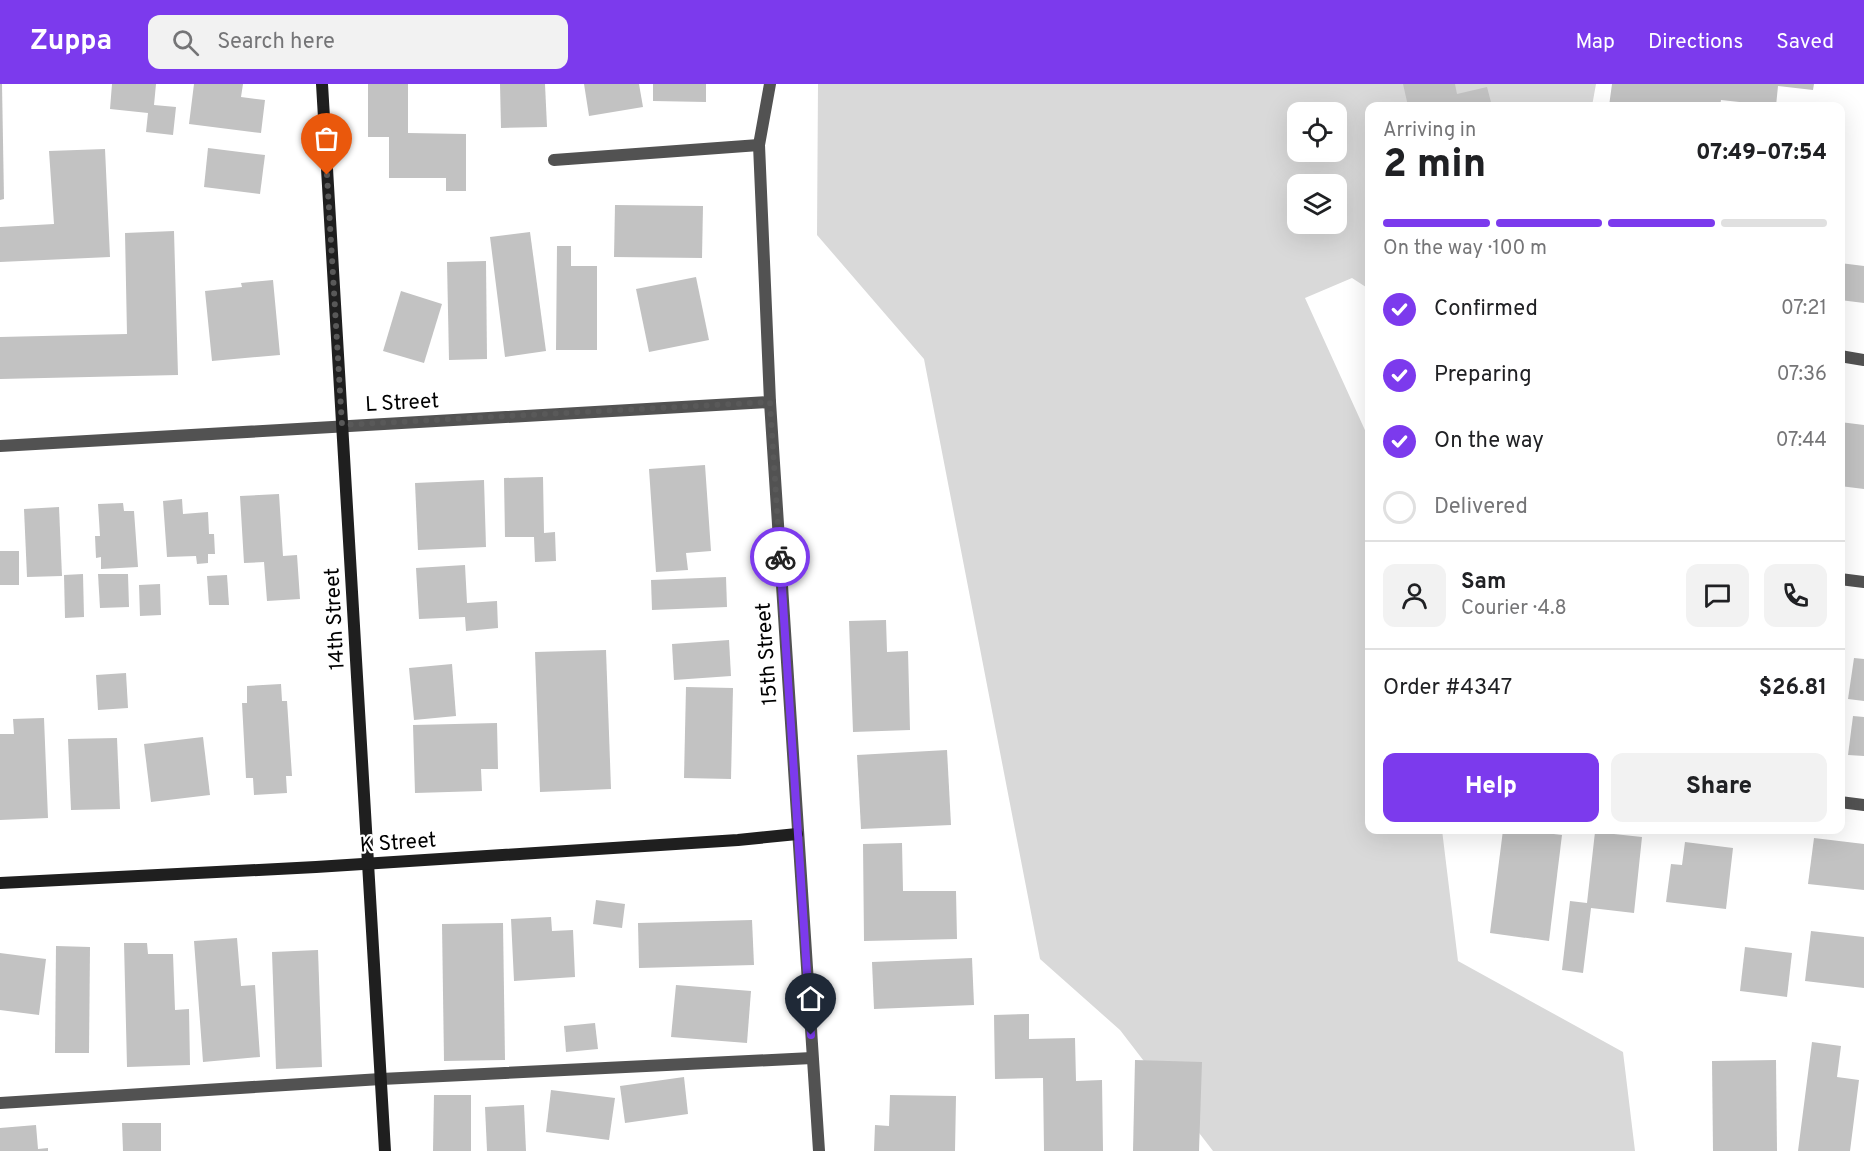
<!DOCTYPE html>
<html lang="en">
<head>
<meta charset="utf-8">
<style>
	body { margin:0; font-family:Overpass,sans-serif; background:#f2f2f2; color:#202124; height:100vh; display:flex; flex-direction:column; font-size:22px; white-space:nowrap }
	* { box-sizing:border-box; margin:0 }
	p { font-size:20px; color:#757577 }
	.icon { flex:none; width:33px; height:33px; fill:none; stroke:currentColor; stroke-width:2; stroke-linecap:round; stroke-linejoin:round }
	.map { position:relative; flex:1; overflow:hidden }
	.drawer { position:absolute; left:1365px; top:18px; width:480px; height:732px; display:flex; flex-direction:column; background:#fff; border-radius:12px; box-shadow:0 6px 24px #0002 }
	.drawer>* { flex:none }
	.fabs { position:absolute; left:1287px; top:18px; display:grid; gap:12px }
	.fabs a { display:grid; place-items:center; width:60px; height:60px; border-radius:12px; background:#fff; box-shadow:0 6px 24px #0002; font-size:30px }
	.pin { position:absolute; display:grid; place-items:center; width:51px; height:51px; color:#fff; margin:-62px -26px; border-radius:50% 50% 50% 0; rotate:-45deg; box-shadow:0 0 6px #0007 }
	.pin .icon { rotate:45deg }
	.courier { position:absolute; display:grid; place-items:center; width:60px; height:60px; margin:-30px; border:4px solid #7c3aed; border-radius:50%; background:#fff; color:#222; box-shadow:0 2px 8px #0007 }
	.overview em { font-style:normal; font-weight:800 }
	.overview div { display:flex; flex-direction:column-reverse }
	.overview { display:flex; align-items:center; justify-content:space-between; height:102px; padding:0 18px }
	h1 { font-size:39px; font-weight:800; line-height:45px }
	.bar { display:grid; grid-template-columns:repeat(4,1fr); gap:9px 6px; align-content:center; height:72px; padding:0 18px }
	.bar i { height:8px; border-radius:4px; background:#e0e0e0 }
	.bar .on { background:#7c3aed }
	.bar p { grid-column:span 4 }
	.line { display:flex; align-items:center; gap:15px; padding:0 18px; border-top:2px solid #e0e0e0 }
	.line div { flex:1 }
	.round { display:grid; place-items:center; flex:none; width:63px; height:63px; border-radius:12px; background:#f2f2f2 }
	ol { padding:0 18px; list-style:none }
	li { display:flex; align-items:center; gap:18px; height:66px }
	li p { margin-inline-start:auto }
	li .icon { padding:6px; border-radius:50%; background:#7c3aed; color:#fff; stroke-width:4 }
	li:last-child { color:#757577 }
	li i { width:33px; height:33px; border:3px solid #e0e0e0; border-radius:50% }
	.cta { display:flex; gap:12px; margin-top:auto; padding:12px 18px }
	.cta a { flex:1; height:69px; border-radius:12px; background:#7c3aed; color:#fff; font-size:24px; font-weight:800; line-height:69px; text-align:center }
	.cta a+a { background:#f2f2f2; color:#202124 }
	header { display:flex; align-items:center; gap:36px; box-sizing:border-box; height:84px; padding:0 30px; background:#7c3aed; color:#fff }
	header strong { font-size:28px }
	nav { display:flex; gap:33px; margin-inline-start:auto; font-size:21px }
	.search { width:420px; height:54px; background:#f2f2f2; display:flex; align-items:center; gap:15px; box-sizing:border-box; padding:0 21px; border-radius:12px; color:#757577; font-size:22px }
	.map>svg:first-child { display:block }
</style>
</head>
<body>
<header>
<strong>Zuppa</strong>
<div class="search"><svg class="icon" aria-label="search" viewBox="0 0 24 24"><circle cx="10" cy="10" r="6"/><path d="M15 15l6 6"/></svg>Search here</div>
<nav><a>Map</a><a>Directions</a><a>Saved</a></nav>
</header>
<div class="map">
<svg width="1864" height="1067" viewBox="0 0 1864 1067">
	<rect width="100%" height="100%" fill="#fff"/>
	<!-- green -->
	<path fill="#d9d9d9" fill-rule="evenodd" d="M818,0H1596L1592,22H1370L1369,205L1352,194L1305,214L1369,355L1370,746H1442L1458,877L1623,968L1635,1067H1213L1120,946L1040,875L924,275L817,151ZM1298,28H1336V68H1298ZM1298,100H1336V140H1298Z"/>
	<!-- building -->
	<g fill="#c2c2c2">
		<path d="M0,0H2L4,115L0,116Z"/>
		<path d="M112,0H156L154,21L176,23L173,51L146,48L148,29L110,25Z"/>
		<path d="M194,0H243L241,13L265,16L261,49L189,40Z"/>
		<path d="M368,0H408V49L466,50V107H446V94H389V53H368Z"/>
		<path d="M500,0H545L547,43L501,44Z"/>
		<path d="M584,0H639L643,23L589,32Z"/>
		<path d="M653,0H706V18L653,17Z"/>
		<path d="M1403,0H1455L1457,10L1487,3L1492,22H1408Z"/>
		<path d="M1612,0H1814L1813,6L1778,2L1776,22L1721,16L1720,22H1609Z"/>
		<path d="M208,64L265,71L260,110L204,103Z"/>
		<path d="M105,65L110,173L0,178V143L54,140L49,67Z"/>
		<path d="M615,121L703,122L702,174L614,173Z"/>
		<path d="M174,147L178,291L0,295V253L127,250L125,149Z"/>
		<path d="M530,148L546,267L505,273L490,153Z"/>
		<path d="M557,162H571V182H597V266H556Z"/>
		<path d="M486,177L487,275L449,276L447,178Z"/>
		<path d="M1840,179L1864,182V219L1840,216Z"/>
		<path d="M696,193L709,256L649,268L636,205Z"/>
		<path d="M273,196L280,271L212,277L205,207L242,203L241,199Z"/>
		<path d="M401,207L442,220L424,279L383,267Z"/>
		<path d="M1840,338L1864,341V405L1840,402Z"/>
		<path d="M705,381L711,467L686,469L688,486L656,488L649,385Z"/>
		<path d="M543,393L544,449L555,448L556,477L535,478L534,453H505L504,394Z"/>
		<path d="M484,396L486,463L418,466L415,399Z"/>
		<path d="M279,410L283,472L297,471L300,515L267,517L264,478L244,479L240,412Z"/>
		<path d="M182,415L183,430L208,428L209,450H214L215,470H208V479L197,480L196,472L167,473L163,417Z"/>
		<path d="M123,419L124,427H134L138,483L101,485V473L96,474L95,452H100L98,420Z"/>
		<path d="M59,423L62,492L27,493L24,425Z"/>
		<rect x="0" y="467" width="19" height="34"/>
		<path d="M465,481L467,519L497,517L498,544L466,547L465,533L419,535L416,484Z"/>
		<path d="M83,490L84,533L65,534L64,491Z"/>
		<path d="M98,490H128L129,523L100,524Z"/>
		<path d="M227,491L229,521H209L207,492Z"/>
		<path d="M726,493L727,523L652,526L651,496Z"/>
		<path d="M160,500L161,531L140,532L139,501Z"/>
		<path d="M886,536L887,568L908,567L910,646L853,648L849,537Z"/>
		<path d="M729,556L731,592L674,596L672,560Z"/>
		<path d="M606,566L611,705L540,708L535,568Z"/>
		<path d="M1854,574L1864,575V617L1848,615Z"/>
		<path d="M452,580L456,632L414,636L409,584Z"/>
		<path d="M126,589L128,624L98,626L96,591Z"/>
		<path d="M281,600L282,617H287L292,692H286L287,709L254,711L253,694H246L242,619H247V602Z"/>
		<path d="M686,603L733,604L731,695L684,694Z"/>
		<path d="M1853,632L1864,633V672L1848,671Z"/>
		<path d="M44,634L48,734L0,736V650H14L13,635Z"/>
		<path d="M497,639L498,685H481L482,707L415,709L413,641Z"/>
		<path d="M203,653L210,711L151,718L144,660Z"/>
		<path d="M117,654L120,725L71,726L68,655Z"/>
		<path d="M947,666L951,741L861,745L857,671Z"/>
		<path d="M1503,746H1520L1562,751L1549,857L1490,849Z"/>
		<path d="M1595,748L1642,753L1634,829L1591,824L1583,889L1562,886L1570,817L1587,819Z"/>
		<path d="M1814,754L1864,760V806L1808,800Z"/>
		<path d="M1685,758L1733,764L1726,825L1666,818L1671,780L1682,781Z"/>
		<path d="M902,759L903,807H956L957,855L864,857L863,760Z"/>
		<path d="M596,816L625,820L622,844L593,840Z"/>
		<path d="M551,833L552,847L573,846L575,893L514,897L511,835Z"/>
		<path d="M752,836L754,881L639,884L638,839Z"/>
		<path d="M503,839L505,976L444,977L442,840Z"/>
		<path d="M1811,847L1864,853V904L1805,897Z"/>
		<path d="M237,854L241,902L255,901L260,973L203,978L194,857Z"/>
		<path d="M124,859H147L148,870H173L175,926L189,925L190,981L127,983Z"/>
		<path d="M56,862L90,863L89,969H55Z"/>
		<path d="M1745,863L1792,869L1787,913L1740,907Z"/>
		<path d="M318,866L322,983L276,985L272,868Z"/>
		<path d="M0,869L46,875L39,931L0,926Z"/>
		<path d="M972,874L974,921L874,925L872,878Z"/>
		<path d="M676,901L751,907L747,959L671,953Z"/>
		<path d="M1029,930V955L1075,954L1076,997L1102,996L1103,1067H1044L1043,994L995,995L994,931Z"/>
		<path d="M595,939L598,965L566,968L564,942Z"/>
		<path d="M1812,958L1841,962L1837,993L1859,996L1850,1067H1798Z"/>
		<path d="M1135,976L1202,978L1199,1067H1133Z"/>
		<path d="M1776,976L1777,1067H1713L1712,977Z"/>
		<path d="M684,993L688,1030L625,1039L620,1002Z"/>
		<path d="M551,1006L615,1014L609,1056L546,1048Z"/>
		<path d="M434,1011H471V1067H433Z"/>
		<path d="M890,1011L956,1012L955,1067H874L875,1041L889,1042Z"/>
		<path d="M524,1021L526,1067H487L485,1023Z"/>
		<path d="M122,1039H161V1067H123Z"/>
		<path d="M36,1041L38,1065L48,1064V1067H0V1044Z"/>
	</g>
	<g fill="none" stroke-linecap="round" stroke-linejoin="round">
		<!-- lane -->
		<g stroke="#525252" stroke-width="12">
			<path d="M1840,495L1864,498"/>
			<path d="M0,1019L381,995L812,974"/>
		</g>
		<!-- street -->
		<g stroke="#525252" stroke-width="12">
			<path d="M770,0L759,61L770,318L819,1067"/>
			<path d="M554,76L759,61"/>
			<path d="M1840,272L1864,276"/>
			<path d="M0,362L770,318"/>
			<path d="M1840,718L1864,721"/>
		</g>
		<!-- secondary -->
		<g stroke="#1f1f1f" stroke-width="12">
			<path d="M322,0L385,1067"/>
			<path d="M0,799L316,783L738,756L797,750"/>
		</g>
	</g>
	<g fill="none" stroke-linecap="round" stroke-linejoin="round">
		<!-- done -->
		<path stroke="#595959" stroke-width="6" stroke-dasharray="0 10.8" d="M327,91L342,341L770,318L780,473"/>
		<!-- route -->
		<path stroke="#7c3aed" stroke-width="8" d="M780,473L811,951"/>
	</g>
	<g text-anchor="middle" stroke-width="4.5" stroke-linejoin="round" paint-order="stroke">
		<!-- street labels -->
		<g font-size="21" fill="#000" stroke="#fff">
			<text transform="translate(402 318) rotate(-3)" y="7">L Street</text>
			<text transform="translate(334 535) rotate(-93)" y="7">14th Street</text>
			<text transform="translate(766 570) rotate(-94)" y="7">15th Street</text>
			<text transform="translate(398 758) rotate(-4)" y="7">K Street</text>
		</g>
	</g>
</svg>
<div class="fabs">
<a><svg class="icon" aria-label="locate" viewBox="0 0 24 24"><circle cx="12" cy="12" r="6"/><path d="M12 2v4M12 18v4M2 12h4M18 12h4"/></svg></a>
<a><svg class="icon" aria-label="layers" viewBox="0 0 24 24"><path d="M12 4l9 5-9 5-9-5zM3 14l9 5 9-5"/></svg></a>
</div>
<div class="pin" style="left:327px;top:91px;background:#ea580c"><svg class="icon" aria-label="bag" viewBox="0 0 24 24"><path d="M5 8h14l-1 12H6zM9 8a3 3 0 0 1 6 0"/></svg></div>
<div class="pin" style="left:811px;top:951px;background:#1f2937"><svg class="icon" aria-label="home" viewBox="0 0 24 24"><path d="M3 11l9-7 9 7M6 9v11h12V9"/></svg></div>
<div class="courier" style="left:780px;top:473px"><svg class="icon" aria-label="bike" viewBox="0 0 24 24"><circle cx="6" cy="16" r="4"/><circle cx="18" cy="16" r="4"/><path d="M6 16l4-8h5l3 8M10 8l3 8H6M13 5h3"/></svg></div>
<section class="drawer">
<div class="overview"><div><h1>2 min</h1><p>Arriving in</p></div><em>07:49–07:54</em></div>
<div class="bar"><i class="on"></i><i class="on"></i><i class="on"></i><i></i><p>On the way · 100 m</p></div>
<ol>
<li><svg class="icon" aria-label="check" viewBox="0 0 24 24"><path d="M5 12l5 5 9-10"/></svg>Confirmed<p>07:21</p></li>
<li><svg class="icon" aria-label="check" viewBox="0 0 24 24"><path d="M5 12l5 5 9-10"/></svg>Preparing<p>07:36</p></li>
<li><svg class="icon" aria-label="check" viewBox="0 0 24 24"><path d="M5 12l5 5 9-10"/></svg>On the way<p>07:44</p></li>
<li><i></i>Delivered</li>
</ol>
<div class="line" style="height:108px"><a class="round"><svg class="icon" aria-label="person" viewBox="0 0 24 24"><circle cx="12" cy="8" r="4"/><path d="M4 21q1-7 8-7t8 7"/></svg></a><div><b>Sam</b><p>Courier · 4.8</p></div><a class="round"><svg class="icon" aria-label="chat" viewBox="0 0 24 24"><path d="M4 5h16v11H9l-5 4z"/></svg></a><a class="round"><svg class="icon" aria-label="phone" viewBox="0 0 24 24"><path d="M5 4h4l2 5-3 2q2 4 5 5l2-3 5 2v4C11 20 4 13 5 4z"/></svg></a></div>
<div class="line" style="height:78px"><div>Order #4347</div><b>$26.81</b></div>
<div class="cta"><a>Help</a><a>Share</a></div>
</section>
</div>
</body>
</html>
